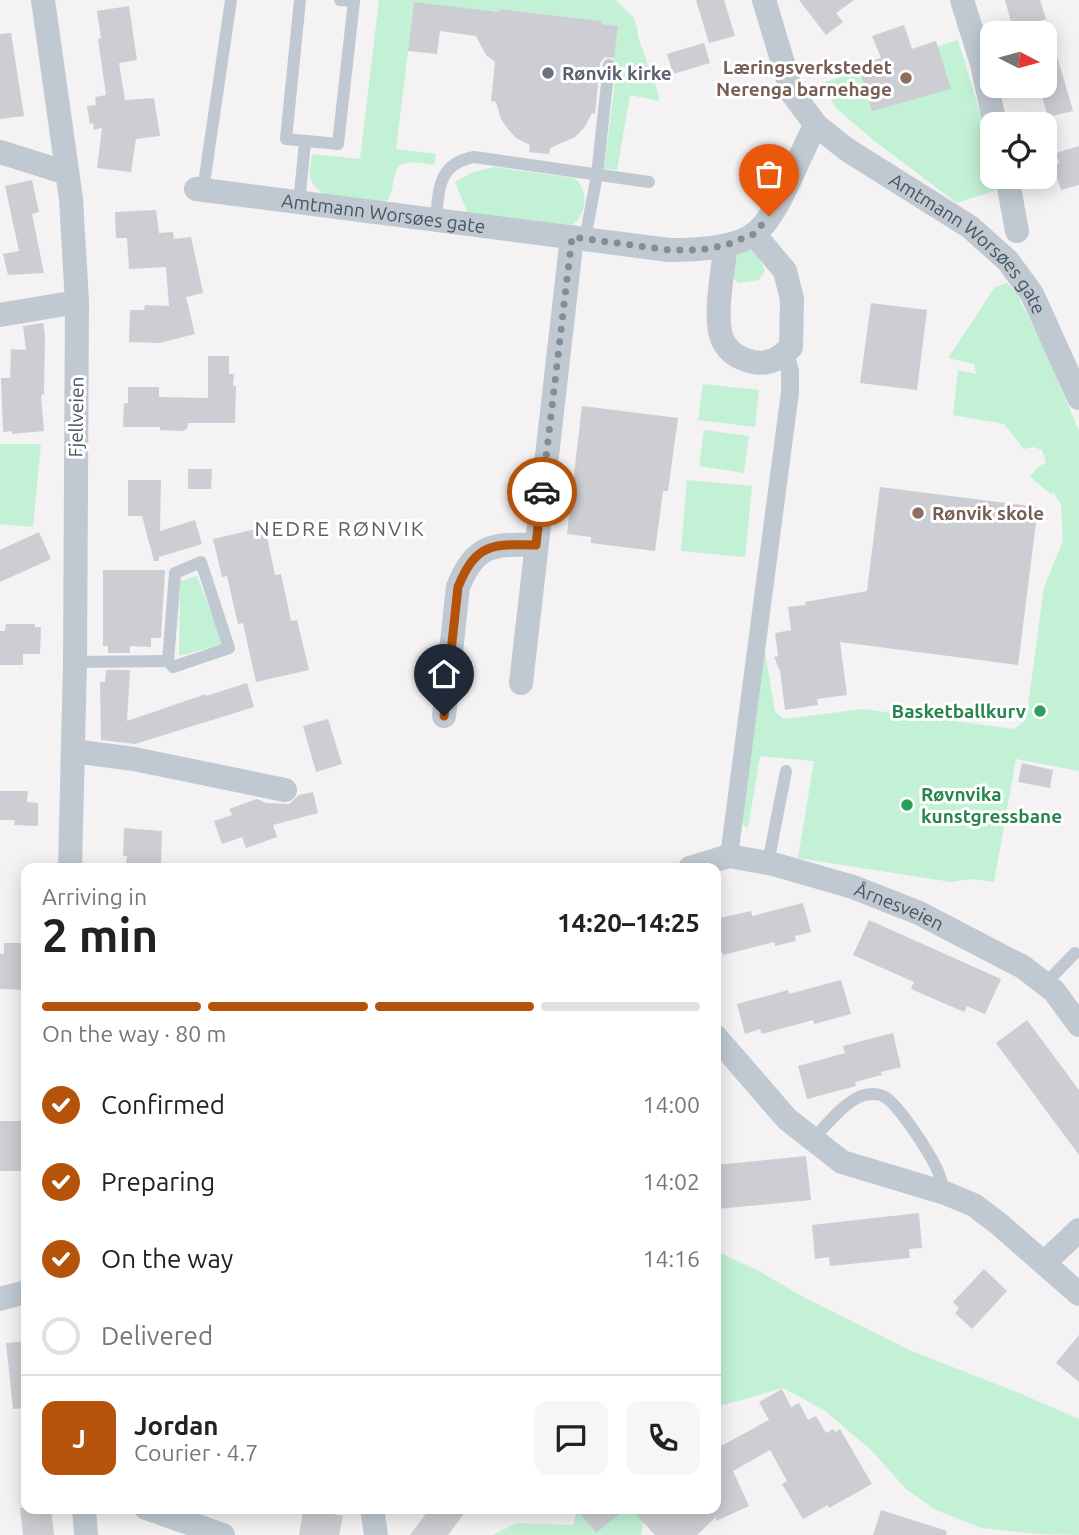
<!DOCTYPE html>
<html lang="en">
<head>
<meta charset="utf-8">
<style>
	body { margin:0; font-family:Ubuntu,sans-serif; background:#f6f6f6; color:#222; height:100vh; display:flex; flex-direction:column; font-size:26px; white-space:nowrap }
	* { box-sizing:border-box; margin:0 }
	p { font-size:23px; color:#767676 }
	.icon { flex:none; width:38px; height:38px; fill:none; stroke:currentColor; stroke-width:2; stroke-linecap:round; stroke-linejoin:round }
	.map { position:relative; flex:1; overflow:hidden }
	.side { position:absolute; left:21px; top:863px; width:700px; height:651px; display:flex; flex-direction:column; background:#fff; border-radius:14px; box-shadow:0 4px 18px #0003 }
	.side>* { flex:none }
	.needle { width:46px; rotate:96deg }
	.fabs { position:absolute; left:980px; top:21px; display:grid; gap:14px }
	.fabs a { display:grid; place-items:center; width:77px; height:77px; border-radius:14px; background:#fff; box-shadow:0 4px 18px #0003; font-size:35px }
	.pin { position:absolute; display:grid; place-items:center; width:60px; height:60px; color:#fff; margin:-72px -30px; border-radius:50% 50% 50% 0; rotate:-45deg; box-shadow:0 0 7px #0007 }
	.pin .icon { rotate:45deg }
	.courier { position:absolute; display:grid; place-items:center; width:70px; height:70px; margin:-35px; border:5px solid #b45309; border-radius:50%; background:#fff; color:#222; box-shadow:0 2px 9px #0007 }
	.head em { font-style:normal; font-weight:700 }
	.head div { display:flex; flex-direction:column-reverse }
	.head { display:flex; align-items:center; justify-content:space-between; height:119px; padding:0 21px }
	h1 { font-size:46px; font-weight:700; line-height:52px }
	.bar { display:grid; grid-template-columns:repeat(4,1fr); gap:10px 7px; align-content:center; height:84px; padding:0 21px }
	.bar i { height:9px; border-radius:5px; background:#e0e0e0 }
	.bar .on { background:#b45309 }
	.bar p { grid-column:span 4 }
	.line { display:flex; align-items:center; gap:18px; padding:0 21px; border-top:2px solid #e0e0e0 }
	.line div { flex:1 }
	.round { display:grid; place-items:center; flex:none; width:74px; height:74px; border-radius:14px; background:#f6f6f6 }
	ol { padding:0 21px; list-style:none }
	li { display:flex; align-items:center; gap:21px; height:77px }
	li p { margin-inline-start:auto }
	li .icon { padding:7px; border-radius:50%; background:#b45309; color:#fff; stroke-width:4 }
	li:last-child { color:#767676 }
	li i { width:38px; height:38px; border:4px solid #e0e0e0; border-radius:50% }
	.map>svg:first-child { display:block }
</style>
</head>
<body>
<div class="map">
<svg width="1079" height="1535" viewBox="0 0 1079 1535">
	<rect width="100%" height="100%" fill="#f4f2f2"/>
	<!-- green -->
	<g fill="#c2f1d6">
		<path d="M379,0H616L633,17L637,27L638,37L658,92L659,101L630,95L617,170L604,169L617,66L613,65L617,26L601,24V21L500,9L499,12L414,3L396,149L436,154L434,165C426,164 413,161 405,163C388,168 398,194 384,203C364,201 313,202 310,176C309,170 312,161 312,154L360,159Z"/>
		<path d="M958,40L992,153V177H999L1003,188L957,203L873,140L836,108L822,83Z"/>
		<path d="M494,167L574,178C590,190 587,215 571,226L468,214L455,182L473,172Z"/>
		<path d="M751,250L757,253L765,270L759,280L738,283L730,275C732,258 734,253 751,250Z"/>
		<path d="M1007,283L1017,294L1047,355L1079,431V771L1016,759L994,882L971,879L951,882L798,858L814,761L760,756L748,828L739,823L764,645L775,712L784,719L863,709L1014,729L1026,720L1044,587L1063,541L1061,505L1054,493L1051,494L1030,477L1039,466L1046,463L1042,450L1033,447L1024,449L1004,424L953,415L958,370L976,374L974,364L948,358L995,287Z"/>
		<path d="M703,384L759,390L755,427L698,420Z"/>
		<path d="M704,430L749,436L744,473L699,466Z"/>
		<path d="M0,444H41L33,527L0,524Z"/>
		<path d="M687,480L752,486L745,557L681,551Z"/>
		<path d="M197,576L223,644L179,656L180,581Z"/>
		<path d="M716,1251L759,1271L803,1297L909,1350L1019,1393L1079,1419V1535L1038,1534L981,1528L936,1510L906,1489L871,1450L824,1410L783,1388L716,1407Z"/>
		<path d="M577,1509H646L641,1535H493L516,1523L573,1525Z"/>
	</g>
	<!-- building -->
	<g fill="#ccced4">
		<path d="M696,0H724L735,36L709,43Z"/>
		<path d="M799,0H854L836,13L843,22L826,35Z"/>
		<path d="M1005,0H1040L1046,19L1013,29Z"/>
		<path d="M414,2L499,12L500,9L601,21V24L618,26L614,58L605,57L600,63L595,114L592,113L584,128L575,137L550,148L549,154L529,152L530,145L516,138L508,129L501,119L496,102L491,101L495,62L486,55L476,36L440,31L437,54L408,51Z"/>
		<path d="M129,6L137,60L119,63L125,100L154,98L160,136L136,139L131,172L97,168L102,128L94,130L93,123L90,124L87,106L96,105L95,97L106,95L98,39L101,38L97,11Z"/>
		<path d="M904,25L912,49L936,41L951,89L872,111L858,65L881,58L872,36Z"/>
		<path d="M1050,32L1073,111L1048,117L1039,86H1045V33Z"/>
		<path d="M11,33L24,116L0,119V34Z"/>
		<path d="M704,43L710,63L673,74L667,54Z"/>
		<path d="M1079,146V185L1061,190L1053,165L1059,163L1056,153Z"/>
		<path d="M32,180L39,212L32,214L44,273L8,275L3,254L19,251L5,186Z"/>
		<path d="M156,210L159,233L173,232L174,239L191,237L203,293L186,297L195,334L159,343L129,342L130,310H144L145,305L169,306L166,267L129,269L127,238H116L115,212Z"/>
		<path d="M871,303L927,310L917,390L860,383Z"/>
		<path d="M43,323L45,334L44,391V394L41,395L44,431L12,434V431L3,432L1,378H10L11,349L26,350L23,326Z"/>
		<path d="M208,356H229V374H234L233,386H236L235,423H188L187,429L182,431L160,430V427H123L124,403H128V387H159V397L208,398Z"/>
		<path d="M582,406L678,418L668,491H663L655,551L591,543V537L567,534Z"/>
		<path d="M188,469H212L211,489H188Z"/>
		<path d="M128,480H161L160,531L195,520L202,544L159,557V561H154L142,516H128Z"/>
		<path d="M880,487L1038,507L1018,665L840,642L847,695L817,699L818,705L785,710L780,671L774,657L778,656L775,633L791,630L788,607L805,605V602L867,591Z"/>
		<path d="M265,527L275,575L281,574L291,621L297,620L309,670L256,682L243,623L238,624L227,576L222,577L213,539Z"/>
		<path d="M39,532L51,559L0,582V550Z"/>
		<path d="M103,570H165L161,638H151V647L130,646V653H108V646H103Z"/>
		<path d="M6,624H35V627H41L40,654H23V665H0V631H5Z"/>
		<path d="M106,670H130L127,721L206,694V696L247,683L254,707L135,744L101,740L100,682H105Z"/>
		<path d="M328,719L342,764L316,772L303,726Z"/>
		<path d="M1022,763L1053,770L1050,788L1018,782Z"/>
		<path d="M0,791H28L27,802L38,803V826L14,825L15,820H0Z"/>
		<path d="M313,792L318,813L273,825L277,837L246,848L242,837L222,844L214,821L232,815L229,809L257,799L266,803L289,804L299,795Z"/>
		<path d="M124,828L162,831L161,866L126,864L127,856H123Z"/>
		<path d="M803,903L811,932L795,936L796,941L775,946L774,942L723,955L721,950L716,951V919L751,911L752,916Z"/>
		<path d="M869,920L1001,979L985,1014L967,1006L964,1012L911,989L914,982L853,955Z"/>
		<path d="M4,943H26V990L0,989V954H4Z"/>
		<path d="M841,980L851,1014L814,1024L813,1020L762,1034L760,1029L745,1034L737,1004L788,990L789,994Z"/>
		<path d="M1027,1020L1079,1090V1155L996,1043Z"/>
		<path d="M893,1033L901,1067L881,1072L882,1075L855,1082L856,1086L807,1099L798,1066L845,1053L843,1046Z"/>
		<rect x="0" y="1121" width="26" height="50"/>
		<path d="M806,1156L811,1200L717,1209L716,1165Z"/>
		<path d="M919,1213L922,1248L909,1249L910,1258L830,1266L829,1257L815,1259L812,1225Z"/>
		<path d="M984,1269L1007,1291L972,1329L955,1313L959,1308L953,1302Z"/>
		<path d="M1079,1335V1382L1056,1363Z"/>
		<path d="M26,1341V1408L13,1409L6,1343Z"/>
		<path d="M782,1389L791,1407L799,1403L808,1420L816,1416L826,1433L833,1429L835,1432L840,1429L872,1484L829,1508L828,1505L803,1519L782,1484L787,1481L770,1450L733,1471L749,1506L716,1521V1517L697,1535H655L630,1508H716V1435L721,1446L769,1420L759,1402Z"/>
		<path d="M20,1508H51L54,1535H23Z"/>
		<path d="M430,1508H468L448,1535H410Z"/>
		<path d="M576,1508H627L596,1533Z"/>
		<path d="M303,1510L310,1512L311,1510L343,1516L339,1535H299Z"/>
		<path d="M881,1510L947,1531L946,1535H873Z"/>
	</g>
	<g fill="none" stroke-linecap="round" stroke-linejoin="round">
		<!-- service -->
		<g stroke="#c0c9d1" stroke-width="12">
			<path d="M300,0L286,139L338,144L354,1L340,0"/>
			<path d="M203,190L231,0"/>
			<path d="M299,203L305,142"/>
			<path d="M436,219C439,188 438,164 474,157L649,182"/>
			<path d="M585,239L597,175L609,65"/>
			<path d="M201,562L229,648L173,667L168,661L175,573Z"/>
			<path d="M75,662L168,661"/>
			<path d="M768,863L786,771"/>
			<path d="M1045,984L1075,953"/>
			<path d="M812,1140C826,1126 842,1104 861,1096C868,1094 877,1093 883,1096C898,1103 928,1151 936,1167C940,1175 942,1184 945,1193"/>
		</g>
		<!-- pedestrian -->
		<path stroke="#c0c9d1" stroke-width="18" d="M729,856L790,392V371L785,352"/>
		<!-- minor -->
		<g stroke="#c0c9d1" stroke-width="24">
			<path d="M43,0L71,199L77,302L75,662L70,868"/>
			<path id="s1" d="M764,0L792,93L816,125L846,149L970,227L1008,261L1032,294L1079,398"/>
			<path d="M962,0L982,64L995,124"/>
			<path d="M0,152L67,173"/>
			<path d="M1007,177L1017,231"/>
			<path id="s2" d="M196,189L669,250C693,250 734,249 754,234C780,215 799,153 816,125"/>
			<path d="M726,245C723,268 713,321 723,341C729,353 740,359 753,362C770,365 780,358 791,347L792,299L785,271L754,234"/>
			<path d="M0,315L77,302"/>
			<path d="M521,683L572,237"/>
			<path d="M444,716L458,587C475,544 493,544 535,545"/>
			<path d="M73,751L134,759L285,790"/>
			<path id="s3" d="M690,868L729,856L773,864L853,887L919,913L1023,967L1054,991L1079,1025"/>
			<path d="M716,1037L787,1119L842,1162L945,1193L974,1205L999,1224L1079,1294"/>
			<path d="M1044,1263L1079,1230"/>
			<path d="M0,1299L26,1292"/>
			<path d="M84,1508L86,1535"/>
			<path d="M146,1508L223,1535"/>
			<path d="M372,1508L376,1535"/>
		</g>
	</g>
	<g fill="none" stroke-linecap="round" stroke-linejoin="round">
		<!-- done -->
		<path stroke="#858c93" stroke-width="7" stroke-dasharray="0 12.6" d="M542,492L572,237L669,250H700L726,245L754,234L769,216"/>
		<!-- route -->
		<path stroke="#b45309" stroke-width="9" d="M444,716L458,587C476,543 492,544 536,545L542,492"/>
	</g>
	<!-- markers -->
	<circle fill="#6b7280" stroke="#fff" stroke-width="2.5" cx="548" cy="73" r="7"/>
	<g fill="#8d6e63" stroke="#fff" stroke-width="2.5">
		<circle cx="906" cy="78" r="7"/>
		<circle cx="918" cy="513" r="7"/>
	</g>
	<g fill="#2e9e5b" stroke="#fff" stroke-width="2.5">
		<circle cx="1040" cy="711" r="7"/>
		<circle cx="907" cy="805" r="7"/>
	</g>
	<g text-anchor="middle" stroke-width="6" stroke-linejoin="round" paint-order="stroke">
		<!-- education labels -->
		<g font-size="19" font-weight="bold" fill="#785e54" stroke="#fff" text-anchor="end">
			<text x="892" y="74">Læringsverkstedet<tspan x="892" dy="22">Nerenga barnehage</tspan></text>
			<text x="932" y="520" text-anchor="start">Rønvik skole</text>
		</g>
		<!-- worship labels -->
		<g font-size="19" font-weight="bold" fill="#5b616d" stroke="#fff" text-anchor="start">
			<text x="562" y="80">Rønvik kirke</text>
		</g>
		<!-- street labels -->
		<g font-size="19" fill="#495560" stroke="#fff">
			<text dy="7" stroke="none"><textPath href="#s2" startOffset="189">Amtmann Worsøes gate</textPath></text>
			<text dy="7" stroke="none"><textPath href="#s1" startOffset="332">Amtmann Worsøes gate</textPath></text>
			<text transform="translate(76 417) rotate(-89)" y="7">Fjellveien</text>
			<text dy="7" stroke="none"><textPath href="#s3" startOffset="219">Årnesveien</textPath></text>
		</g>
		<!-- leisure labels -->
		<g font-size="19" font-weight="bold" fill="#27864d" stroke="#fff" text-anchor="end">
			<text x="1026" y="718">Basketballkurv</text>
			<text x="921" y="801" text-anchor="start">Røvnvika<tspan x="921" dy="22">kunstgressbane</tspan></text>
		</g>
		<!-- neighbourhood labels -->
		<g font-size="21" letter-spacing="2" fill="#5e6267" stroke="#fff">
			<text x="340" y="536">NEDRE RØNVIK</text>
		</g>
	</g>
</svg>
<div class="fabs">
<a><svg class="needle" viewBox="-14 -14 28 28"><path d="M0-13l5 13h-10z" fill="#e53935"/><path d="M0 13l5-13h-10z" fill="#767676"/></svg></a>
<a><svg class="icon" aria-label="locate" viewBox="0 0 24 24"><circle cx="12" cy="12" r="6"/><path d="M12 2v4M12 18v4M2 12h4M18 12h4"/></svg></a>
</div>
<div class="pin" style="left:769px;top:216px;background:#ea580c"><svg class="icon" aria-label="bag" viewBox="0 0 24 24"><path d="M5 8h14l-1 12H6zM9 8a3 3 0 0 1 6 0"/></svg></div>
<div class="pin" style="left:444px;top:716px;background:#1f2937"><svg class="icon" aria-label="home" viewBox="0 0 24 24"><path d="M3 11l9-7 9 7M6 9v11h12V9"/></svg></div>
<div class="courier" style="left:542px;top:492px"><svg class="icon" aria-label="car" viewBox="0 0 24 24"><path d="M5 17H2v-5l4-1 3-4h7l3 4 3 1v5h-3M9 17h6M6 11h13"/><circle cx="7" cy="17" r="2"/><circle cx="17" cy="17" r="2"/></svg></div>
<section class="side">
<div class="head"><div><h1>2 min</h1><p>Arriving in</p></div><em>14:20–14:25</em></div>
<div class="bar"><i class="on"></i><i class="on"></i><i class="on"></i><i></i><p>On the way · 80 m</p></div>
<ol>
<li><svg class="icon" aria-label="check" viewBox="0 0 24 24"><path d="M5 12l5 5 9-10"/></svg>Confirmed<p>14:00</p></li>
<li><svg class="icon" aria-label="check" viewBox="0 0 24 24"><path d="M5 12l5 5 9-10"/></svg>Preparing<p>14:02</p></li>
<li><svg class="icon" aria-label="check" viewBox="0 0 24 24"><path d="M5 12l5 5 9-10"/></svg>On the way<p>14:16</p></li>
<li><i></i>Delivered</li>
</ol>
<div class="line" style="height:126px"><b class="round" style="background:#b45309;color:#fff">J</b><div><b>Jordan</b><p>Courier · 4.7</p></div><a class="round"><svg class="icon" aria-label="chat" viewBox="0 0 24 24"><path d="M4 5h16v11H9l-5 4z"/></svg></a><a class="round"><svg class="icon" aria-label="phone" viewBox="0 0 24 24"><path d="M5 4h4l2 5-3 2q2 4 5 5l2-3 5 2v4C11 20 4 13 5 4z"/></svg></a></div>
</section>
</div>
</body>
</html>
